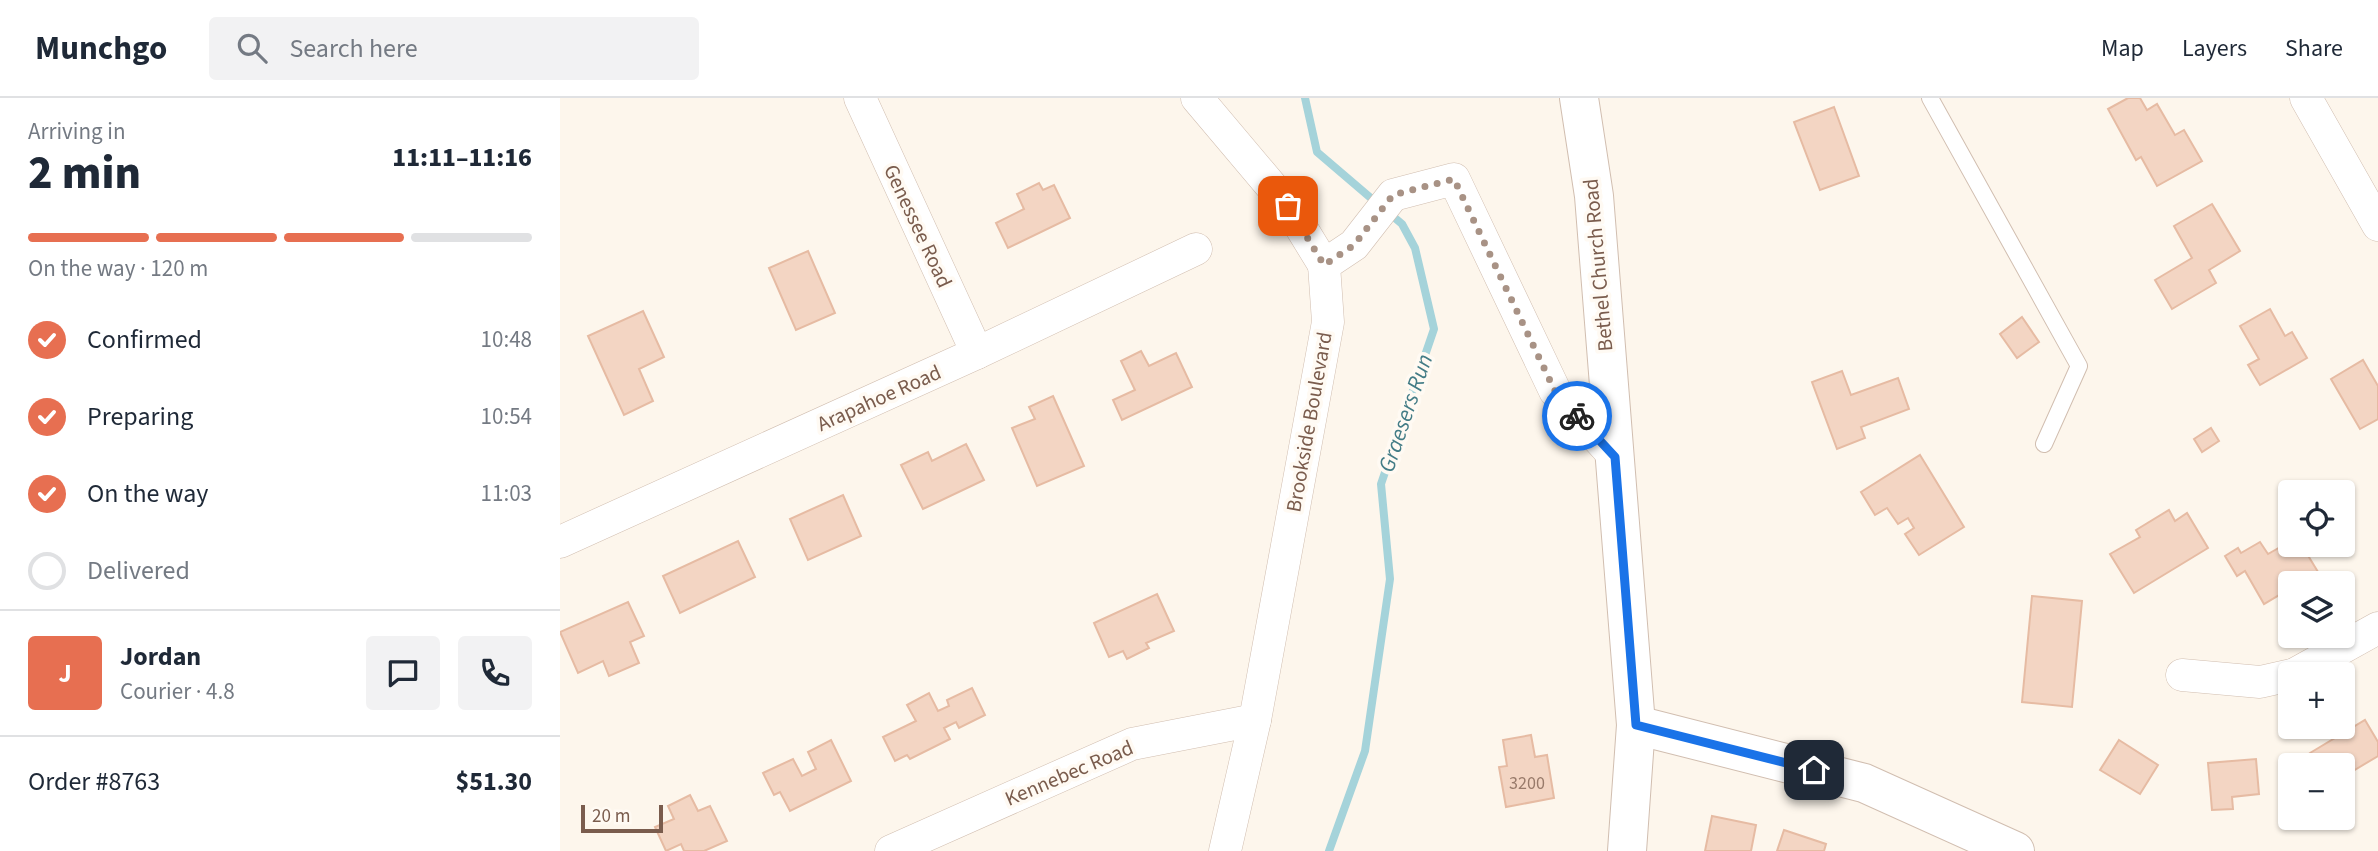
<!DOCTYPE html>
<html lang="en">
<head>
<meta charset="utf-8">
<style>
	body { margin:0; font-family:"Source Sans 3",sans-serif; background:#f2f2f3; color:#1f2937; height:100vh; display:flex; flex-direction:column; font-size:26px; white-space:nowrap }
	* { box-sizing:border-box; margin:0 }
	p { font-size:23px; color:#747a83 }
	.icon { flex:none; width:38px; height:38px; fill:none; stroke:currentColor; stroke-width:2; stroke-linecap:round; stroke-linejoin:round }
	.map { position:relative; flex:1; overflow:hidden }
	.side { display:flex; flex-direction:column; background:#fff; width:560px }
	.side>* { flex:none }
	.controls { position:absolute; left:1718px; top:382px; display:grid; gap:14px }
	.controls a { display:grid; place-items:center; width:77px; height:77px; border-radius:7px; background:#fff; box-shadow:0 2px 5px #0004; font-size:35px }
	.scale { position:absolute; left:21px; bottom:18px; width:82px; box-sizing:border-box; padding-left:7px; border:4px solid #7a5c4d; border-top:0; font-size:19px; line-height:24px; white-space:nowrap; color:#7a5c4d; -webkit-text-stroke:5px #fffaf3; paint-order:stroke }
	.pin { position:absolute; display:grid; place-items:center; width:60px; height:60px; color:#fff; margin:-30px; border-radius:14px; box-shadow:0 4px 10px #0006 }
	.courier { position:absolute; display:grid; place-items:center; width:70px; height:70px; margin:-35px; border:5px solid #1a73e8; border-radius:50%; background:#fff; color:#222; box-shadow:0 2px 9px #0007 }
	.summary em { font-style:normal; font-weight:800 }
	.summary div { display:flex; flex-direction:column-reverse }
	.summary { display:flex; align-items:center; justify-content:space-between; height:119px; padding:0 28px }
	h1 { font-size:46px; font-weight:800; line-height:52px }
	.bar { display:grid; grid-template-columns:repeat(4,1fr); gap:10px 7px; align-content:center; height:84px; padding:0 28px }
	.bar i { height:9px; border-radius:5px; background:#e0e1e3 }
	.bar .active { background:#e76f51 }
	.bar p { grid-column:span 4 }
	.line { display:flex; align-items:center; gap:18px; padding:0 28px; border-top:2px solid #e0e1e3 }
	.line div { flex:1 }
	.round { display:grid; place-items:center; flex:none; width:74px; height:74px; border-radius:7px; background:#f2f2f3 }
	ol { padding:0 28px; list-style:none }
	li { display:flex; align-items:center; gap:21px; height:77px }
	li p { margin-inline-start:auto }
	li .icon { padding:7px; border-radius:50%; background:#e76f51; color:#fff; stroke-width:4 }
	li:last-child { color:#747a83 }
	li i { width:38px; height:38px; border:4px solid #e0e1e3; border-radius:50% }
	header { display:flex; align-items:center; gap:42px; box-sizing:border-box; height:98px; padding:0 35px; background:#fff; border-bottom:2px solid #e0e1e3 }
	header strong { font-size:33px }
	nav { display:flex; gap:38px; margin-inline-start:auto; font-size:24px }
	.search { width:490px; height:63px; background:#f2f2f3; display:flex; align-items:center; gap:18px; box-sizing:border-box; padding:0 24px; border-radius:7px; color:#747a83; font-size:26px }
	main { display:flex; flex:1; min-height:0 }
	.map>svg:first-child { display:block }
</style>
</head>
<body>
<header>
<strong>Munchgo</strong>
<div class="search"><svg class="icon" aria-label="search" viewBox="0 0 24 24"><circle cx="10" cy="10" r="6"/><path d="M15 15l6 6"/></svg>Search here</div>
<nav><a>Map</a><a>Layers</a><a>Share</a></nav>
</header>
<main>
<section class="side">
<div class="summary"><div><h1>2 min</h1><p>Arriving in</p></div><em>11:11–11:16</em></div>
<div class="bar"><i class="active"></i><i class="active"></i><i class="active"></i><i></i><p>On the way · 120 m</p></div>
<ol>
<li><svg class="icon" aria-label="check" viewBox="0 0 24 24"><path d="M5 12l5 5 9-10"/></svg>Confirmed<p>10:48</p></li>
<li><svg class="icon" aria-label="check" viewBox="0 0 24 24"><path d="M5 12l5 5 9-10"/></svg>Preparing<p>10:54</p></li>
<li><svg class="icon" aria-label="check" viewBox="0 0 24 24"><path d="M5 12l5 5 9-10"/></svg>On the way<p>11:03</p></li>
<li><i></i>Delivered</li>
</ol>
<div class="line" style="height:126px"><b class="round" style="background:#e76f51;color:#fff">J</b><div><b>Jordan</b><p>Courier · 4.8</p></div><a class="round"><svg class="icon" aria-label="chat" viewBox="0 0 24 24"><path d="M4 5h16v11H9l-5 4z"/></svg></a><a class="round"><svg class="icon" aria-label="phone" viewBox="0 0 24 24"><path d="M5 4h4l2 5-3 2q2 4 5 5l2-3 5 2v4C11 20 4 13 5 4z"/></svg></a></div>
<div class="line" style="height:91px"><div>Order #8763</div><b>$51.30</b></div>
</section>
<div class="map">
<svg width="1818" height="753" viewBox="0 0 1818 753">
	<rect width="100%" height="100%" fill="#fdf6ec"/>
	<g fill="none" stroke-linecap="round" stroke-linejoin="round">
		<!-- stream -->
		<g stroke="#a5d3da" stroke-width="8">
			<path d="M745,0L757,54L819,107"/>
			<path d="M769,753L805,653L830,481L821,386L874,231L855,150L842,126L829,115"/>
		</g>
	</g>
	<!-- building -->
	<g fill="#f3d5c3" stroke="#e6bba3" stroke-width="2">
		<path d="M1568,0H1580L1587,12L1597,6L1615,37L1624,32L1642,63L1597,88L1581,59L1576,62L1548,11Z"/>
		<path d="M1274,9L1299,78L1260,92L1234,24Z"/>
		<path d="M479,85L483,92L494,87L510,120L448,150L436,125L464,111L457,96Z"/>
		<path d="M1652,106L1680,153L1649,172L1656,185L1612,211L1595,182L1632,160L1614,128Z"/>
		<path d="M248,153L275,215L236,232L209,170Z"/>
		<path d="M1710,211L1725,238L1732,234L1747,260L1700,287L1688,267L1699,261L1680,228Z"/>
		<path d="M83,213L104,259L79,271L93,303L64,317L28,238Z"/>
		<path d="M1462,219L1479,244L1457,260L1440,236Z"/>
		<path d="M581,253L589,268L616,255L632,289L562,322L553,302L575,292L561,263Z"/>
		<path d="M1803,262L1818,288V321L1800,331L1771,281Z"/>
		<path d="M1282,273L1291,297L1338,280L1349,311L1301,329L1305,340L1277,351L1252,284Z"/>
		<path d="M493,298L524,368L477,388L452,330L475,321L469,309Z"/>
		<path d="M1651,330L1659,343L1642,354L1634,341Z"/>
		<path d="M406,346L424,382L363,411L341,367L368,354L372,363Z"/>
		<path d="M1360,357L1404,429L1359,457L1345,436L1354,430L1348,420L1338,426L1327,410L1315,417L1301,394Z"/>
		<path d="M283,397L301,438L248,462L230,421Z"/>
		<path d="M1609,412L1615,423L1627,415L1648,450L1574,495L1550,456L1580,439L1576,432Z"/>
		<path d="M178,443L195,479L120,515L103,478Z"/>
		<path d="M1731,443V446H1741L1758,474L1740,485H1731V490L1704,506L1685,473L1677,478L1665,458L1678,450L1681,455L1700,444L1708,456Z"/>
		<path d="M597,496L614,533L586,545L589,550L567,561L563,553L549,559L534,525Z"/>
		<path d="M1472,498L1522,503L1512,609L1462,604Z"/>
		<path d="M68,504L84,538L70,544L79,565L49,578L43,563L18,575L0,534Z"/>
		<path d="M412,590L425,617L399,630L396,624L384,630L390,641L350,661L347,657L335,663L323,639L356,623L347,607L369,595L378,613L389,608L387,602Z"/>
		<path d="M1805,622L1818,644V658L1783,679V667H1757L1750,655Z"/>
		<path d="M971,637L975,659L987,657L994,700L946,709L939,669L947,668L943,642Z"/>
		<path d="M271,642L291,683L230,713L220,694L214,697L203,675L233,661L242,678L256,671L248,654Z"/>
		<path d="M1559,642L1598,667L1580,696L1540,672Z"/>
		<path d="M1696,661L1699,696L1672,699L1673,711L1652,712L1648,665Z"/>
		<path d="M130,697L138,713L150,708L167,743L144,753H124L121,746L106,753L95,729L114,721L108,708Z"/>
		<path d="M1152,718L1196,727L1191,753H1145Z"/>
		<path d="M1224,732L1266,746L1264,753H1217Z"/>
	</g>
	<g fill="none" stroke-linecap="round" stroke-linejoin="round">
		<defs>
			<path id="service" d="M1370,0L1519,268L1484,346"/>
			<g id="minor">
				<path d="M300,0L417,255"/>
				<path d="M637,0L728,108L764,167"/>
				<path d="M1746,0L1818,127"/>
				<path d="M0,444L417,255L636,151"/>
				<path d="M1735,576L1818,530"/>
				<path d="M1622,577L1700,584L1731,577"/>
				<path d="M331,753L572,646L695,622"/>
				<path d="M665,753L695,622L768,224L764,167L794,147L833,97L894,81L995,293L1055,359"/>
			</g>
			<g id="tertiary">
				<path d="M1019,0L1034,98L1076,627L1067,753"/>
				<path d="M1076,627L1304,685L1455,753"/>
			</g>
		</defs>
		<!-- service casing -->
		<use href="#service" stroke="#d1beb0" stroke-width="18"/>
		<!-- minor casing -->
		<use href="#minor" stroke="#d1beb0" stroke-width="33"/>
		<!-- tertiary casing -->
		<use href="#tertiary" stroke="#d1beb0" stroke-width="40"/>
		<!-- service -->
		<use href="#service" stroke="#fff" stroke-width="16"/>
		<!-- minor -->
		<use href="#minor" stroke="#fff" stroke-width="32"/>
		<!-- tertiary -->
		<use href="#tertiary" stroke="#fff" stroke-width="38"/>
	</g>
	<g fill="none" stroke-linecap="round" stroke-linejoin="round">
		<!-- done -->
		<path stroke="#a89285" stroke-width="7" stroke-dasharray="0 12.6" d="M728,108L764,167L794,147L833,97L894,81L995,293L1017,318"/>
		<!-- route -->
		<path stroke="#1a73e8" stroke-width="9" d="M1017,318L1055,359L1076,627L1254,672"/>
	</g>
	<g text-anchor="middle" stroke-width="7" stroke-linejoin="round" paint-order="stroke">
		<!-- number labels -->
		<g font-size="18" fill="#987a6a">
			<text x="967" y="691">3200</text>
		</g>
		<!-- street labels -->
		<g font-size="21" fill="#7a5c4d" stroke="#fffaf3">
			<text transform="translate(358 128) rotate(65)" y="7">Genessee Road</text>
			<text transform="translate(1038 167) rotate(-95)" y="7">Bethel Church Road</text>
			<text transform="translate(319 300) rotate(-24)" y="7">Arapahoe Road</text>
			<text transform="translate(749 324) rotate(-80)" y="7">Brookside Boulevard</text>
			<text transform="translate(509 675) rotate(-23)" y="7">Kennebec Road</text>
		</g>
		<!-- water labels -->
		<g font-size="23" font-style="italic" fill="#437c86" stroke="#fffaf3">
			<text transform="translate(845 315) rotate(-71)" y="8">Graesers Run</text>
		</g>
	</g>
</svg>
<div class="controls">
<a><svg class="icon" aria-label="locate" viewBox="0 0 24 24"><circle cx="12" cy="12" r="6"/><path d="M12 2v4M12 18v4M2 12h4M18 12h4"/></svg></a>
<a><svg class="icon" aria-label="layers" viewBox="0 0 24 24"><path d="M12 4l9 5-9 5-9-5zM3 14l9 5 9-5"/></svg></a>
<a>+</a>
<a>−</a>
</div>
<div class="scale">20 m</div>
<div class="pin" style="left:728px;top:108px;background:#ea580c"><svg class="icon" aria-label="bag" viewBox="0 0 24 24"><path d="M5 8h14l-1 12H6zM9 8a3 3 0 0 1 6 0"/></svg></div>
<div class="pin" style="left:1254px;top:672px;background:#1f2937"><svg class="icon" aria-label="home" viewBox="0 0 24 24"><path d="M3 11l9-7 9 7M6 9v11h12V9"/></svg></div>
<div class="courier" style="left:1017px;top:318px"><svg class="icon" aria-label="bike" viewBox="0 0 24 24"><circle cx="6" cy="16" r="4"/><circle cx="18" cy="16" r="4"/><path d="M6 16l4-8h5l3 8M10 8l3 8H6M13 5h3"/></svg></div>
</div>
</main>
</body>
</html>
